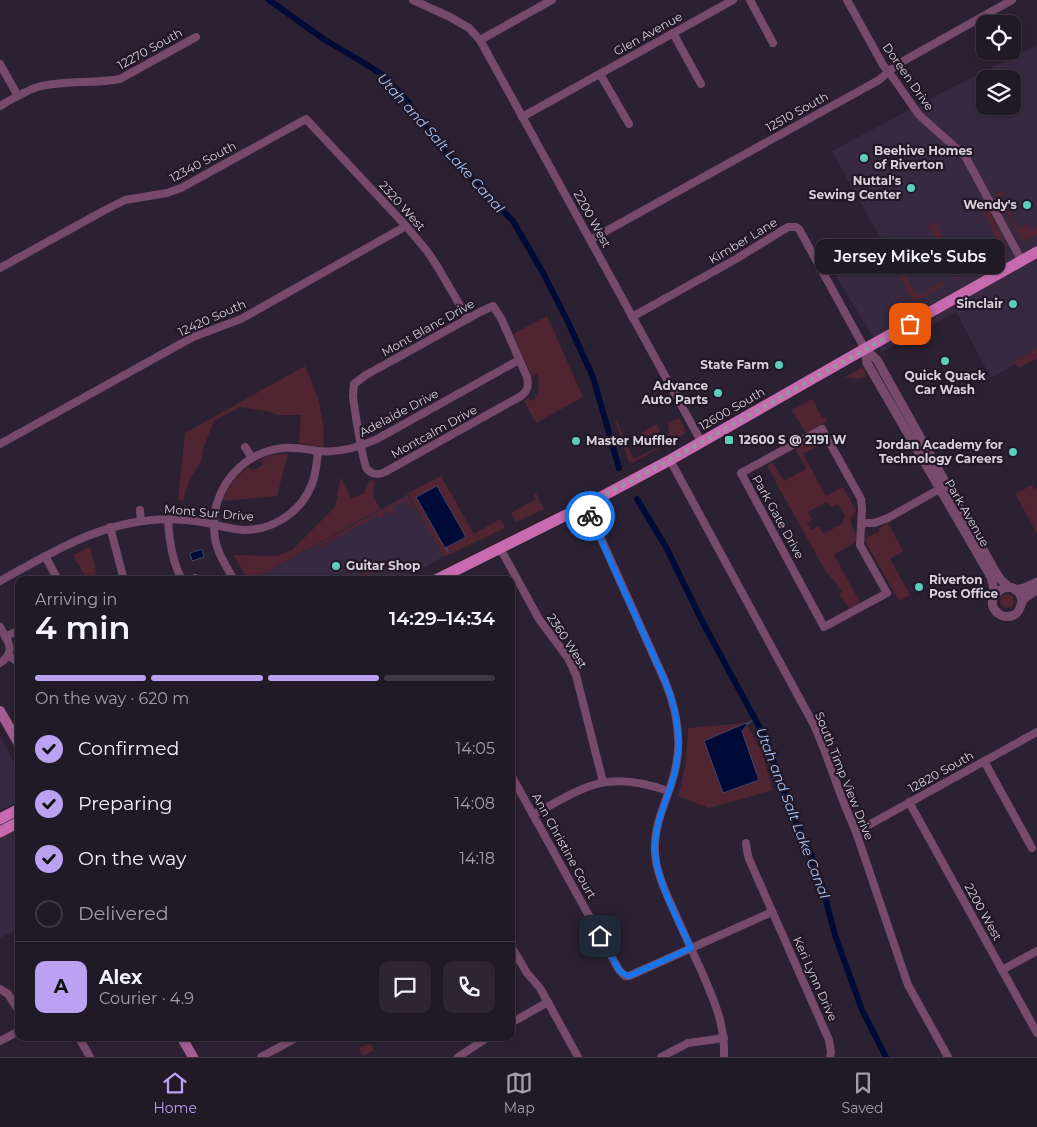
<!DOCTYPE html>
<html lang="en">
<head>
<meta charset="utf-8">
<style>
	body { margin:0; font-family:Montserrat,sans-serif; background:#2d2632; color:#f1f3f6; height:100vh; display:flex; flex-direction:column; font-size:19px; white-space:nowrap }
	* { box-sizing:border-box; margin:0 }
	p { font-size:16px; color:#a2a0a7 }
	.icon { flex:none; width:28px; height:28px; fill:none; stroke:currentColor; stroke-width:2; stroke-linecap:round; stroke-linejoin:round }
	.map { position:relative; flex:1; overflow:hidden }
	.drawer { position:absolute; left:15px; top:576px; width:500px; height:465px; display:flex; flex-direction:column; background:#201926; border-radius:10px; box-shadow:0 1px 4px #0004,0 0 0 1px #3d3843 }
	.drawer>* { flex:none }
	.tools { position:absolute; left:976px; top:15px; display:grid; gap:10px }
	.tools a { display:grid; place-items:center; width:45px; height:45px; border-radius:10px; background:#201926; box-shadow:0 1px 4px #0004,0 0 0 1px #3d3843; font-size:25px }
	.pin { position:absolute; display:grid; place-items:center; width:42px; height:42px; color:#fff; margin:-21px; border-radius:10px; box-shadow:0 2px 8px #0006 }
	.courier { position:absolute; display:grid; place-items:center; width:50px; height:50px; margin:-25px; border:4px solid #1a73e8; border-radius:50%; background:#fff; color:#222; box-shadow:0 1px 6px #0007 }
	.bubble { position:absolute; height:35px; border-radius:10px; background:#201926; box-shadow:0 1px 4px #0004,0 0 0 1px #3d3843; font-size:16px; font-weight:600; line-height:35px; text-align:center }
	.summary em { font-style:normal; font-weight:600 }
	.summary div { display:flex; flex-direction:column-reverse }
	.summary { display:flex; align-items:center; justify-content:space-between; height:85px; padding:0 20px }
	h1 { font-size:32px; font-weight:600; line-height:38px }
	.bar { display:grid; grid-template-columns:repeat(4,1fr); gap:8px 5px; align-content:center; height:60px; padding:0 20px }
	.bar i { height:6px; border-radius:4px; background:#3d3843 }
	.bar .active { background:#bca0f2 }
	.bar p { grid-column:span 4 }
	.line { display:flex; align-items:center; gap:12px; padding:0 20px; border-top:1px solid #3d3843 }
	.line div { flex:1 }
	.round { display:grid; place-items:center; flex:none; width:52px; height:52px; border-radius:10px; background:#2d2632 }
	ol { padding:0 20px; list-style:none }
	li { display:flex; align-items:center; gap:15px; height:55px }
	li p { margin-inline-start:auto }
	li .icon { padding:5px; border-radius:50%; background:#bca0f2; color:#111; stroke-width:4 }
	li:last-child { color:#a2a0a7 }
	li i { width:28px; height:28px; border:2px solid #3d3843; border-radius:50% }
	.tab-bar { display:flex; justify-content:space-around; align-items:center; height:70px; border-top:1px solid #3d3843; background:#201926; font-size:14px; color:#a2a0a7 }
	.tab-bar a { display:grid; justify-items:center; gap:2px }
	.tab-bar .active { color:#bca0f2 }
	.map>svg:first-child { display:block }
</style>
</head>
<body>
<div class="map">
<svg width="1037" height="1057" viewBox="0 0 1037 1057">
	<rect width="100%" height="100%" fill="#2b2132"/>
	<!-- built -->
	<g fill="#37293f" fill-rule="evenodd">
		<path d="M1037,45V352L991,378L956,312L882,352L831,268L881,239L832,151L939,94ZM985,79H1012V106H985Z"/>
		<path d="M408,494L444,556L404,580H252Z"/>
		<path d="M0,736L19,772V801L0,811Z"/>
		<path d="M19,803V929L0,938V814Z"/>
	</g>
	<!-- green -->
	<g fill="#512431" fill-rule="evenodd">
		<path d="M1002,190L1005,193L1001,198L1019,230L1024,224L1031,229L1037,227V234L1023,242L996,194Z"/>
		<path d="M984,201L1008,249L955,280L954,277H958L962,274V270L997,250L1000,243L990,226L988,219L986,218L979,203Z"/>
		<path d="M932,221L935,223L957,263L947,268L944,264L947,257L931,229L927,232L926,231Z"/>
		<path d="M888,244L915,293L923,294L930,290V288L942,281L945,285L914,302L883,246Z"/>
		<path d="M547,316L583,397L536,423L524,401L528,398L533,401C539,393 540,386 538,376L537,374L532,377L513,334Z"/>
		<path d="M1037,349V358L1019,368L1013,362Z"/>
		<path d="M305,366L318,398L324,429L323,447L299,443L301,415H278L271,412L240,407L214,421L203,449L201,461L190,479L183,500H178L185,433Z"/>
		<path d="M862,367L867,376L866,377L857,379L845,377Z"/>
		<path d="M812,399L821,416L827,420L826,422L806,433L792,410Z"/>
		<path d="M679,418L685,429L686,433L630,464L627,457L616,422L617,421L632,456L634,459C644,454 661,447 667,439C670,435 669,429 668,423Z"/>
		<path d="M657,424L660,430L657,437L650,441L647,437L642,439L640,434Z"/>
		<path d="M816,437H820L825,442L803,454L826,496L843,487L856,511C844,524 856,527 857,541L834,555L860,602L850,609L839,594L842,592L836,583L826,572L767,466L772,462L784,481L806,469L795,448ZM827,502L831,507L838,504L845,516L842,524L823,534L819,526L811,530L807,523L812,520L808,512Z"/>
		<path d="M288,453L277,496L222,501C228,487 236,476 248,467L252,471L263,465L261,459L271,455Z"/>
		<path d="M441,476L474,534L500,519L505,528L444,557L408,493Z"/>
		<path d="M341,477L351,498L363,494L370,480L375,481L373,496L380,509L252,580H243L241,578L245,575L234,555L278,556L292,550L335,507Z"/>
		<path d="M1032,485L1034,489L1037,488V533L1015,494Z"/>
		<path d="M536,493L544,509L516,522L511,513L536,499L534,495Z"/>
		<path d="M407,496L414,508L409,507L407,500L393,507V514H390L388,511L382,514L384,517L379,518L377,516L320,547L318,545Z"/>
		<path d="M888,523L903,551L890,559L910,595L899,601L864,539L879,531V528Z"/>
		<path d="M90,547L98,580H87L73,555Z"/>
		<path d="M389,559L391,562L359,580H352Z"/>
		<circle cx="1007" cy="601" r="7"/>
		<path d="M746,723L761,750L773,790L709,808L678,796C685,772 687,752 688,728Z"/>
		<path d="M370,1043L374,1050L363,1056L359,1048Z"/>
	</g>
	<!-- water -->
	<g fill="#000a36" stroke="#404568">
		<path d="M437,486L466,537L445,548L416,497Z"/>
		<path d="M202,549L204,557L192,561L190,553Z"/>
		<path d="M746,723L747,725L742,731L759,780L723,793L704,741Z"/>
	</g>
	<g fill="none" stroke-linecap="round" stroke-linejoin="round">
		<!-- stream -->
		<g stroke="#404568" stroke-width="2">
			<path d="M446,548L448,551"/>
			<path d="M747,724L755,719"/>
		</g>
		<!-- canal -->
		<g stroke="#000a36" stroke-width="6">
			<path d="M269,0L325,40L359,60L383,75L407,101L442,148L476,184L513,221L542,271L567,320L593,377L619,468"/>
			<path d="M637,499L666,547L702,621L767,741L780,781L793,815L809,849L821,882L835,935L862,1010L886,1057"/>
		</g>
		<!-- minor -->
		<g stroke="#774a6b" stroke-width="8">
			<path d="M413,0L450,17L469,28L480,40L702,443"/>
			<path d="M750,0L773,43"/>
			<path d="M847,0L883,65L894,79L919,115L965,156L1022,261"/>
			<path d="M673,33L701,84"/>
			<path d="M480,40L552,0"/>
			<path d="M0,64L18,96"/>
			<path d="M600,74L629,124"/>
			<path d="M0,106C12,99 25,91 38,87C63,80 93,84 120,79L196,37"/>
			<path d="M522,117L733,0"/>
			<path d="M590,240L879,80L898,64L1012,0"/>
			<path d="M0,268L105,210L125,200L167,193L181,188L306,119L406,226L427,251L437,266L468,319"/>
			<path d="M493,306L501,318L527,377C529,385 528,391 521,396L385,472C379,475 372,475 367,469C363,464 354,406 353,396C353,392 354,388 354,384L366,375L480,312Z"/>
			<path d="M632,317L736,259L788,227H796L799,229L865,349"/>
			<path d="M822,429L861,499L862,509L860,545L887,593L824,627L741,473Z"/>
			<path d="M0,444L193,337L241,319L406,226"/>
			<path d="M245,447L252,458"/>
			<path d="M670,460L814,725L824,749L843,801L856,832L908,985L948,1057"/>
			<path d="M586,505L665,681C676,708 682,737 676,766C669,802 650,823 656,862C659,879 667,895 674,911C683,931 692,951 701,970C714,1001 725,1022 724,1057"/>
			<path d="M140,510L141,521"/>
			<path d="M168,520C169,541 172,561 182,580"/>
			<path d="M862,523H874L888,518L943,487"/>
			<path d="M110,527L124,580"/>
			<path d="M500,548L539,619L568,658L576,675L603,782"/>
			<path d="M45,556L58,580"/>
			<path d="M191,580L195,578"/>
			<path d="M234,580C227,567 217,553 215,538C208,494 238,453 283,448C295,447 306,449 318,451C339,453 358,448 377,439L519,360"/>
			<path d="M0,581C42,558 83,532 131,523C152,519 174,518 195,521C212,523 227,529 244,530C274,530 301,512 312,484C316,474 317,462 318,451"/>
			<path d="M0,627C8,641 17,652 0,663"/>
			<path d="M5,637L19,630"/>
			<path d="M8,655L19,663"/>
			<path d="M984,761L1032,848"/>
			<path d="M511,775L619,970L625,976H629L772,912"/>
			<path d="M909,802L1037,1033"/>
			<path d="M533,815C585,786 608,769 668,791"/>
			<path d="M856,832L1037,732"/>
			<path d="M746,843L747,851L749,859L829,1040L831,1052L830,1057"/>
			<path d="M511,946L527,973L540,988L578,1057"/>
			<path d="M1002,970L1037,951"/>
			<path d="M0,989L8,994L19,1011"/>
			<path d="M511,1023L548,1002"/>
			<path d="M79,1038L90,1057"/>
			<path d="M0,1041L19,1031"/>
			<path d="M261,1057L296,1038"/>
			<path d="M458,1057L487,1038"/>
			<path d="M661,1057L688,1043L724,1038"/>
		</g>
		<!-- tertiary -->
		<g stroke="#774a6b" stroke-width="9">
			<path d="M865,349L877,360L995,571L1000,579L1009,587"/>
			<path d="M865,349L867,363L991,577L995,594"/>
			<path d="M1015,590L1024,588L1037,582"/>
			<path d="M1022,601C1016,570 977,599 999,614C1003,617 1009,617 1014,615C1020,612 1020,607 1022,602C1024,597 1032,593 1037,590"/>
		</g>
		<!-- secondary -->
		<g stroke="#a55c92" stroke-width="10">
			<path d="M0,711L19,744"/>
			<path d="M182,1038L193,1057"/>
		</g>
		<!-- primary -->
		<g stroke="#c86ab0" stroke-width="11">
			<path d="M436,580L586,505L670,460L854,355L1037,252"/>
			<path d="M0,819L19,809"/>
			<path d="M0,832L19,822"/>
		</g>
	</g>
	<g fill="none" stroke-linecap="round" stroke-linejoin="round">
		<!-- done -->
		<path stroke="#9a93a0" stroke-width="5" stroke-dasharray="0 9" d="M590,516L586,505L702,442L910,324"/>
		<!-- route -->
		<path stroke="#1a73e8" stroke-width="6" d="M590,516L665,681C679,714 683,748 672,782C665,804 655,824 655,848C655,879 678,920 691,948L629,976L622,973L619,970L600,936"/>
	</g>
	<!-- markers -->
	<g fill="#5bcebc" stroke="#221828" stroke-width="2">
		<circle cx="864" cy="158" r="5"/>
		<circle cx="911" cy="188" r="5"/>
		<circle cx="1027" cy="205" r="5"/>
		<circle cx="1013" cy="304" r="5"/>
		<circle cx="945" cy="361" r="5"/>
		<circle cx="779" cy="365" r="5"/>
		<circle cx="718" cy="393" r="5"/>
		<rect x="724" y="435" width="10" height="10" rx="2.5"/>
		<circle cx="576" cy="441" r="5"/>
		<circle cx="1013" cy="452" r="5"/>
		<circle cx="336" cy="566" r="5"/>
		<circle cx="919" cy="587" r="5"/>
	</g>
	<g text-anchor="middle" stroke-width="4.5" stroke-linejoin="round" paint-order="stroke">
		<!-- street labels -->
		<g font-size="12" fill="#d6d0db" stroke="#221828">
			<text transform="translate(648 34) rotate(-29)" y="4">Glen Avenue</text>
			<text transform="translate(150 49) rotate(-29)" y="4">12270 South</text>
			<text transform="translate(908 77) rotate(55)" y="4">Doreen Drive</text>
			<text transform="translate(797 112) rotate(-29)" y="4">12510 South</text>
			<text transform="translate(203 162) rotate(-28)" y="4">12340 South</text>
			<text transform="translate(402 206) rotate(48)" y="4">2320 West</text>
			<text transform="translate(592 219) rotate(61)" y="4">2200 West</text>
			<text transform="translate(743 241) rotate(-31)" y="4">Kimber Lane</text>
			<text transform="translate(212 318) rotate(-24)" y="4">12420 South</text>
			<text transform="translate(428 328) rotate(-29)" y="4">Mont Blanc Drive</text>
			<text transform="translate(732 409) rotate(-30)" y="4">12600 South</text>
			<text transform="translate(399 413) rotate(-28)" y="4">Adelaide Drive</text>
			<text transform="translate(434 432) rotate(-29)" y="4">Montcalm Drive</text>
			<text transform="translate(209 513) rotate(5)" y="4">Mont Sur Drive</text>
			<text transform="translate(967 513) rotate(60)" y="4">Park Avenue</text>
			<text transform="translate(778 517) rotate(61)" y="4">Park Gate Drive</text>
			<text transform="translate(567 641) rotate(57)" y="4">2360 West</text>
			<text transform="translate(941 772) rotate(-29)" y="4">12820 South</text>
			<text transform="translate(844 776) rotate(68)" y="4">South Timp View Drive</text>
			<text transform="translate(564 846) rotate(61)" y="4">Ann Christine Court</text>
			<text transform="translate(983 912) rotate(61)" y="4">2200 West</text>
			<text transform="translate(815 979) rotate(66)" y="4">Keri Lynn Drive</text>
		</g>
		<!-- poi labels -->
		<g font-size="12" font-weight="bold" fill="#d6d0db" stroke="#221828" text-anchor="end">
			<text x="874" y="155" text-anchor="start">Beehive Homes<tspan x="874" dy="14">of Riverton</tspan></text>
			<text x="901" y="185">Nuttal's<tspan x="901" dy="14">Sewing Center</tspan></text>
			<text x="1017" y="209">Wendy's</text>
			<text x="1003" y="308">Sinclair</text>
			<text x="769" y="369">State Farm</text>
			<text x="945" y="380" text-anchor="middle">Quick Quack<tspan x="945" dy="14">Car Wash</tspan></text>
			<text x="708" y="390">Advance<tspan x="708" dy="14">Auto Parts</tspan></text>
			<text x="739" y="444" text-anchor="start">12600 S @ 2191 W</text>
			<text x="586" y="445" text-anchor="start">Master Muffler</text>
			<text x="1003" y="449">Jordan Academy for<tspan x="1003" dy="14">Technology Careers</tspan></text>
			<text x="346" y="570" text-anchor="start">Guitar Shop</text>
			<text x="929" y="584" text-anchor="start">Riverton<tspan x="929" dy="14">Post Office</tspan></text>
		</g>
		<!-- water labels -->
		<g font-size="14" font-style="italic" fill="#a2c4fa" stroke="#221828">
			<text transform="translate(441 143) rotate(48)" y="5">Utah and Salt Lake Canal</text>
			<text transform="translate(793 813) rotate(69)" y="5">Utah and Salt Lake Canal</text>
		</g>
	</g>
</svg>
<div class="tools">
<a><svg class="icon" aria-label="locate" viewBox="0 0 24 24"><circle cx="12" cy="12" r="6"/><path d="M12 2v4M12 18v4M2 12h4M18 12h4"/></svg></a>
<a><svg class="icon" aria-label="layers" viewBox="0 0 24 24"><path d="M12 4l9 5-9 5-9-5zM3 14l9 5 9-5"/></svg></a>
</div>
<div class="pin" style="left:910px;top:324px;background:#ea580c"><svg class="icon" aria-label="bag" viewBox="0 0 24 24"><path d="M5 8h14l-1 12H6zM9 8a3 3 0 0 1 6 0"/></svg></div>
<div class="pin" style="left:600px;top:936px;background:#1f2937"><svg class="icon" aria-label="home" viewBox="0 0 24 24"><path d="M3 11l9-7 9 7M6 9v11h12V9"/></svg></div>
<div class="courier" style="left:590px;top:516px"><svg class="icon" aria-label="bike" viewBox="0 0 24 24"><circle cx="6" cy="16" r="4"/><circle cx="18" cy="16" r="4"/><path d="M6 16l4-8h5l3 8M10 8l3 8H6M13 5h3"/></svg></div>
<div class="bubble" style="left:815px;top:239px;width:190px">Jersey Mike's Subs</div>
<section class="drawer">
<div class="summary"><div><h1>4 min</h1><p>Arriving in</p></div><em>14:29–14:34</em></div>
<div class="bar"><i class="active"></i><i class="active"></i><i class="active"></i><i></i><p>On the way · 620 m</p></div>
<ol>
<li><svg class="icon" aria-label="check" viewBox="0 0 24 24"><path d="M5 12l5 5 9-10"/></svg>Confirmed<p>14:05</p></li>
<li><svg class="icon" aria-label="check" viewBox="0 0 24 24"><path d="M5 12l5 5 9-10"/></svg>Preparing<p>14:08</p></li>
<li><svg class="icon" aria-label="check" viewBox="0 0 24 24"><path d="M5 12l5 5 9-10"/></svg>On the way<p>14:18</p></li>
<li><i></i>Delivered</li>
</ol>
<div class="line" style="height:90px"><b class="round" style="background:#bca0f2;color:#111">A</b><div><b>Alex</b><p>Courier · 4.9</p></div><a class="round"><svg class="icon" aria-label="chat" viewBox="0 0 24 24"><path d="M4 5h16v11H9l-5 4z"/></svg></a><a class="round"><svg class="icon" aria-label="phone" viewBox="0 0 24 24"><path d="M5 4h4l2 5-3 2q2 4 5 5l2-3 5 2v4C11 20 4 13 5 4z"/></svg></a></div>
</section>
</div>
<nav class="tab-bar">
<a class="active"><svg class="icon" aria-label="home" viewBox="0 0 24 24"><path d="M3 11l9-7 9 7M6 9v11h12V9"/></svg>Home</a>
<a><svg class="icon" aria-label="map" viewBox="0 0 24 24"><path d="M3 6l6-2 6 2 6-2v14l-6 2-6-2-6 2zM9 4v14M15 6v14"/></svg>Map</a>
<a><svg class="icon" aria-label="saved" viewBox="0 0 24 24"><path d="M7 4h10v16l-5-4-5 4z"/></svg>Saved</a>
</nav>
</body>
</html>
